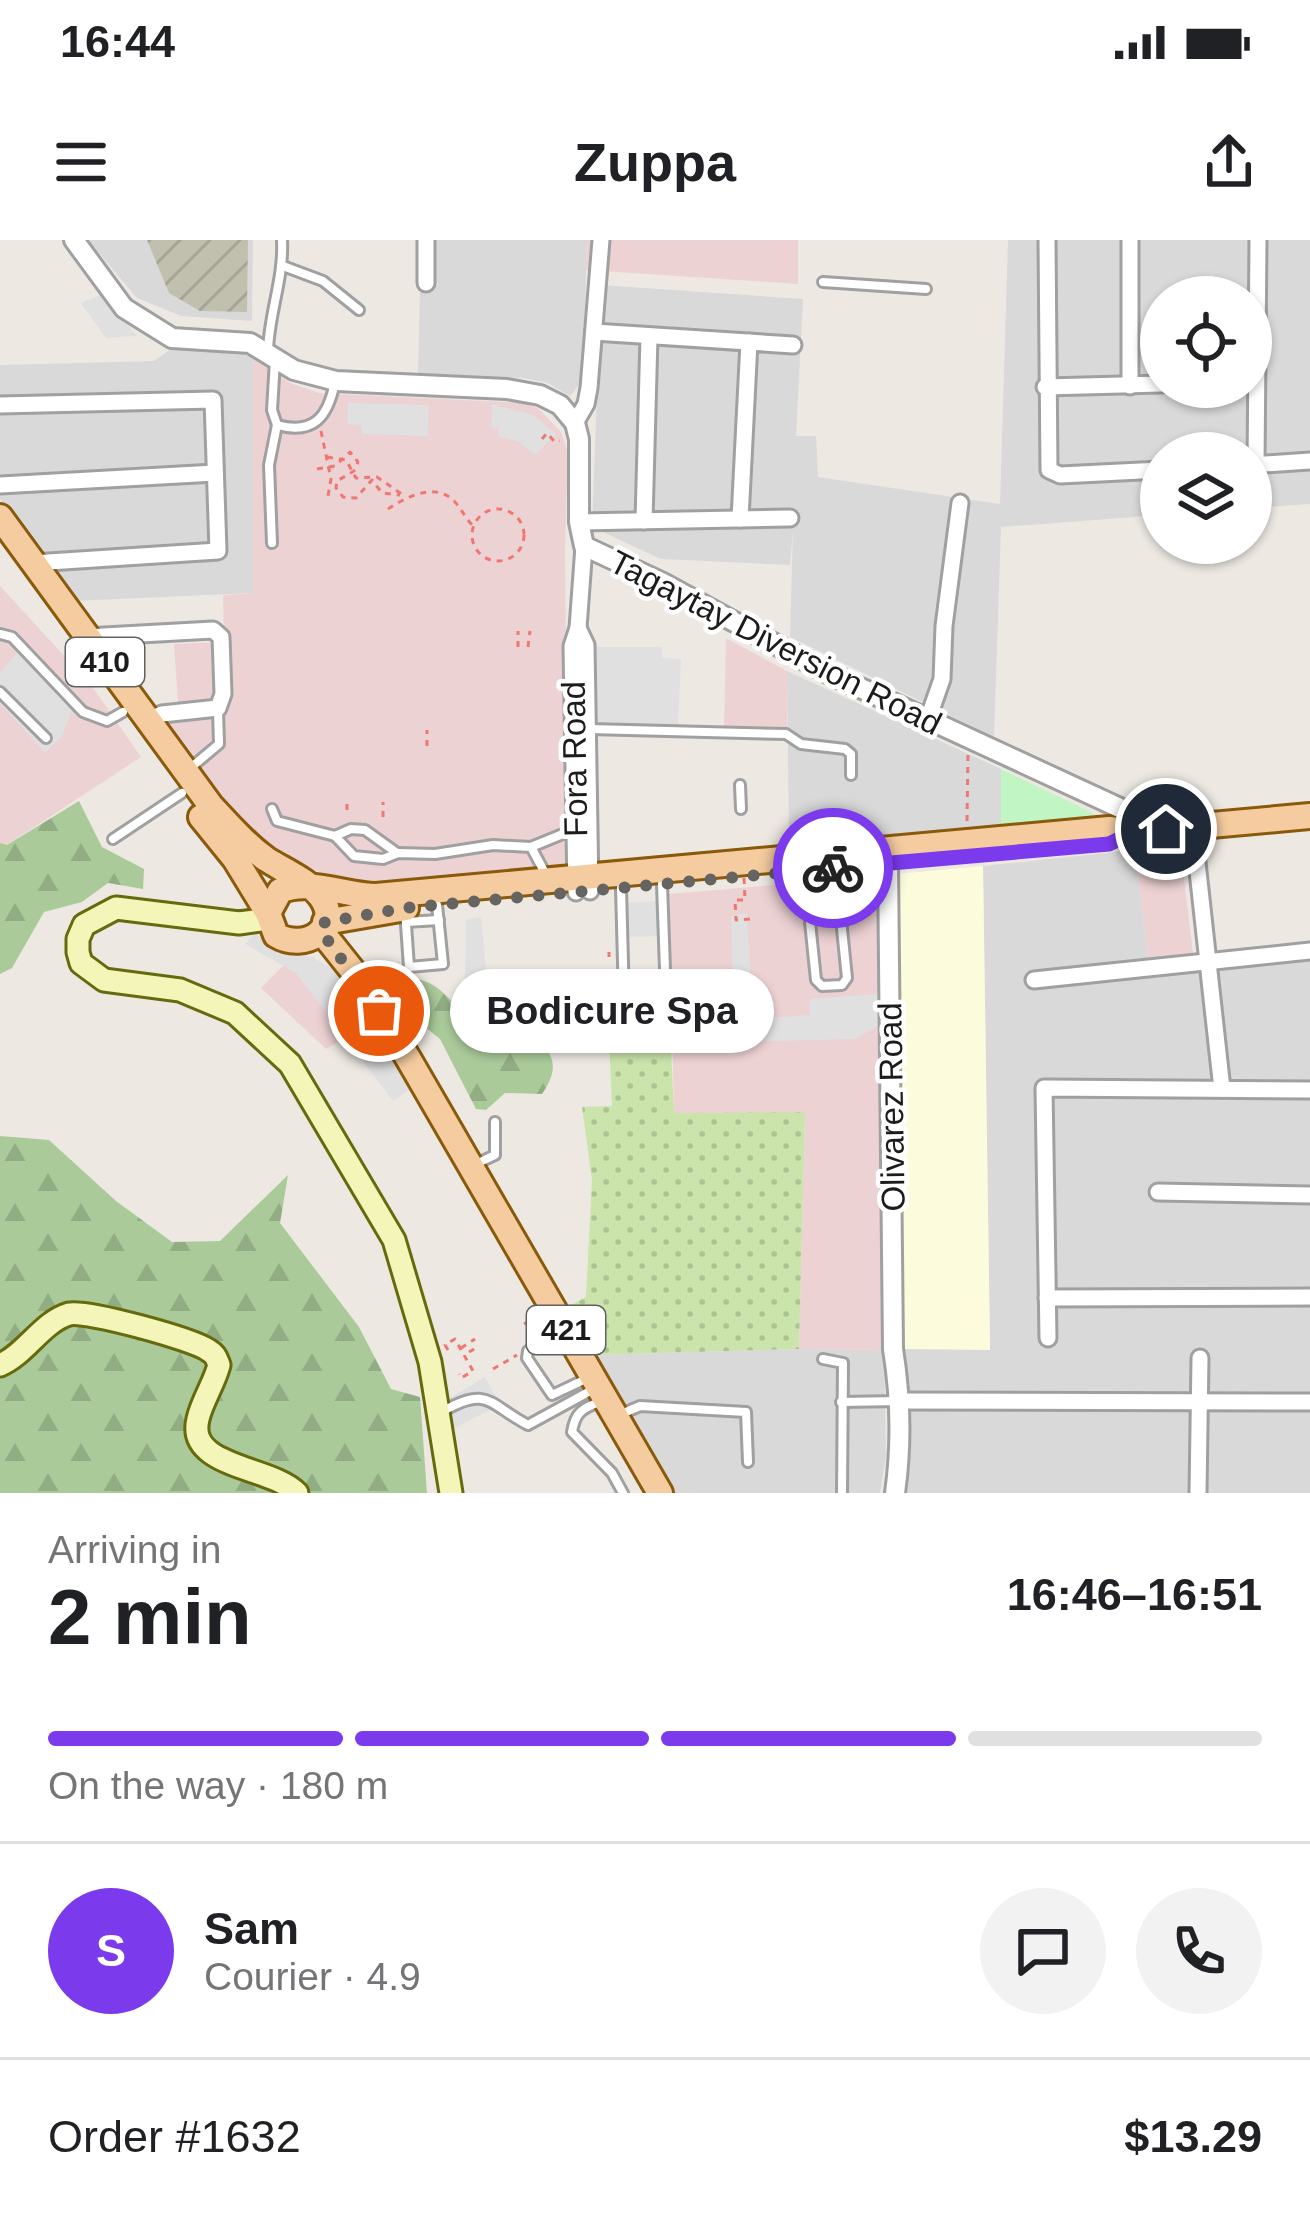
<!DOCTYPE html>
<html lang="en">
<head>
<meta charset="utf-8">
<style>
	body { margin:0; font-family:Arial,sans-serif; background:#f2f2f2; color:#202124; height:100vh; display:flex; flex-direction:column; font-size:45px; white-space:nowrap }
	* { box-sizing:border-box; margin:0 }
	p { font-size:39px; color:#757577 }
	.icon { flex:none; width:66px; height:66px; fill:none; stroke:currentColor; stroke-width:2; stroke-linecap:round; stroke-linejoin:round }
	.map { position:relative; height:1253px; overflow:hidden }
	.panel { display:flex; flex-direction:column; background:#fff; flex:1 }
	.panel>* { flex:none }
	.controls { position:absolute; left:1140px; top:36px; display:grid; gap:24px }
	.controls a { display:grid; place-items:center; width:132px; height:132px; border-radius:50%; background:#fff; box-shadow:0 3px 9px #0004; font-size:60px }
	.pin { position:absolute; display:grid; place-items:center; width:102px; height:102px; color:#fff; margin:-51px; border:6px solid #fff; border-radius:50%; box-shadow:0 3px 12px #0007 }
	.courier { position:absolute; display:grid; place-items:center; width:120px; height:120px; margin:-60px; border:9px solid #7c3aed; border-radius:50%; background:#fff; color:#222; box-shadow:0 3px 15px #0007 }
	.bubble { position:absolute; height:84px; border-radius:42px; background:#fff; box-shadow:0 3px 9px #0004; font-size:39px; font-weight:700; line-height:84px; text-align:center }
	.overview em { font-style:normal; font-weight:700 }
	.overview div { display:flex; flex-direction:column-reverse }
	.overview { display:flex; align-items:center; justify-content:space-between; height:204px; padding:0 48px }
	h1 { font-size:78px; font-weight:700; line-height:90px }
	.bar { display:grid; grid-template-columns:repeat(4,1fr); gap:18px 12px; align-content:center; height:144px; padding:0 48px }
	.bar i { height:15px; border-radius:9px; background:#e0e0e0 }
	.bar .current { background:#7c3aed }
	.bar p { grid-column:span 4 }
	.line { display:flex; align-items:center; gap:30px; padding:0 48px; border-top:3px solid #e0e0e0 }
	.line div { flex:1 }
	.round { display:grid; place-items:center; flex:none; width:126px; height:126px; border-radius:63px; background:#f2f2f2 }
	.status { display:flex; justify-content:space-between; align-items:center; height:84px; padding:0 60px; background:#fff; direction:ltr }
	.status svg { height:33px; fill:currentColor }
	header { display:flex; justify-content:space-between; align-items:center; height:156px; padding:0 48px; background:#fff; font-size:54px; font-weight:700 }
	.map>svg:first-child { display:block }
</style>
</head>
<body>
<div class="status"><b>16:44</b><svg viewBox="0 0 49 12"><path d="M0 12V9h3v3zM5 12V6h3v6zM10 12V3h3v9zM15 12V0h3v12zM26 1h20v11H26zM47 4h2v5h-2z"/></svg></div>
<header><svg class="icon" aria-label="menu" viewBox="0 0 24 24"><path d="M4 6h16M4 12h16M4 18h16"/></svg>Zuppa<svg class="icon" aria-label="share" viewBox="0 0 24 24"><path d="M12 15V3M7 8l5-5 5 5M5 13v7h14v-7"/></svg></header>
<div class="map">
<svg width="1310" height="1253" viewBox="0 0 1310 1253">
	<defs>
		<pattern id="construction-furrows" width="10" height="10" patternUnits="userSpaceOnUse" patternTransform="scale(3)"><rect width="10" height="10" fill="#c1c0af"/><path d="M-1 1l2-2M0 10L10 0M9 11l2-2" fill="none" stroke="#a5a496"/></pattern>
		<pattern id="grass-dots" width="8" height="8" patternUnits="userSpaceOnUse" patternTransform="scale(3)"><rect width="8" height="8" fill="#cae4ab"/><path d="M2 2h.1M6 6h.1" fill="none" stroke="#adc393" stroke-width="1.8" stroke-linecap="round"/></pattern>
		<pattern id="forest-firs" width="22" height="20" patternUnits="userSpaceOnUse" patternTransform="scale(3)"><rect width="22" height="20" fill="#aaca9a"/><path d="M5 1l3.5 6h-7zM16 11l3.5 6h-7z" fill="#92ad84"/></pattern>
	</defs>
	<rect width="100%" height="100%" fill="#ede9e2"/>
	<!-- residential -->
	<g fill="#dad9d9" fill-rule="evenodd">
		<path d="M88,0H253L252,81L181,76L137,58Z"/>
		<path d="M430,0H587L583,140L570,156L548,143L524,138L418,134L420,47Z"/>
		<path d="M1008,0H1310V264L1251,268V213H1161V275L1001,287L994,497L790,397L793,289L790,325L661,319L592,287L601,45L803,59L796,196H816L818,237L1000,264ZM1161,57H1251V147H1161Z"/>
		<path d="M171,109L242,113L253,117V353L73,361L0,259V125L154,121Z"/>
		<path d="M787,431L1001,529V585L789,605Z"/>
		<path d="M1135,610L1148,718L1310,702V1253H902L901,1109H990L983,626Z"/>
		<path d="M799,1109L884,1110L886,1215L880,1253H668L593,1115Z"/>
	</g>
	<!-- commercial -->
	<g fill="#edd2d3">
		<path d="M587,0H798V44L586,30Z"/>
		<path d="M253,117L290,143L319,153L523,163L538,168L561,192L568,213L565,308L568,620L563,629L384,645L343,643L275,611L236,583L148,465L178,463L174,404L224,402L223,355L253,353Z"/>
		<path d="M0,346L91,445L141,517L7,605L0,603Z"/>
		<path d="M726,398L787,431V490L724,487Z"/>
		<path d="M1180,605L1193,713L1148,718L1135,610Z"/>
		<path d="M880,636L884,1110L799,1109L805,873L674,874L669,654Z"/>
		<path d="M289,720L362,789L326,809L261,748Z"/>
	</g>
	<!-- education -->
	<path fill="#fcfbdc" d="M983,626L990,1110L901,1109L896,634Z"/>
	<!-- construction -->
	<path fill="url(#construction-furrows)" d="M147,0H248L247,72L200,71L169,53Z"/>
	<!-- grass -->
	<path fill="url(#grass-dots)" d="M669,762L674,873L805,872L799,1109L594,1115L547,1078L586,1057L592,940L582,867L612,866L609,798L632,796V763Z"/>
	<!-- forest -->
	<g fill="url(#forest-firs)">
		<path d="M79,561L102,607L144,629L143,649L108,643L82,662L44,672L12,728L0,734V603L7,605Z"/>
		<path d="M416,739C442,743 449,764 470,775C501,790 582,797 542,854L505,853L486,870L476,869L440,799L413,777L410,748Z"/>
		<path d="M0,896L49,900L116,961L172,1002L220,1001L288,935L280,983L359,1087L391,1149L420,1157L427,1253H0Z"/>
	</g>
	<!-- park -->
	<path fill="#c1f5c3" d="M1001,529L1093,573L1094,578L1089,582L1001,585Z"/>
	<!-- parking -->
	<g fill="#e0e0e0">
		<path d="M101,55L137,96L106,98L81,63Z"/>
		<path d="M348,163L429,165L428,196L362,194L361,185L347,184Z"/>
		<path d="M492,164L533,175L556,194L535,215L519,202L498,196L499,188L491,187Z"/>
		<path d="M596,407H662V418L681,419L678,486L597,484Z"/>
		<path d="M18,411L73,468L62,496L45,513L0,464V433Z"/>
		<path d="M660,661L662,696L625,697L624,663Z"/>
		<path d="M747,673L753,779L810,775V759L879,754L881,784L855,799L734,802L731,676Z"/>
		<path d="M481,677L487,740L465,744L466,679Z"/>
		<path d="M255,693L274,709L312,717L335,730L378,791L411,849L393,861L296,733L245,704Z"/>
		<path d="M485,1137L500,1165L453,1189L448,1159Z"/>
	</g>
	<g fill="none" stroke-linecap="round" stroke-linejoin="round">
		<defs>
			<g id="service">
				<path d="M283,26L323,41L359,70"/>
				<path d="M823,42L926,49"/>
				<path d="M268,111C269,73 284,39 282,0"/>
				<path d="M277,185C314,195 328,177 335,142"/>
				<path d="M272,303L269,225L277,185L272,170L275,120"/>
				<path d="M0,394L12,397L83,472L107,481L123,472"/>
				<path d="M0,452L46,498"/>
				<path d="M589,489L786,494L801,504L845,509L851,514V535"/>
				<path d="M188,530L219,504L218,470"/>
				<path d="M740,545L741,569"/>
				<path d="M272,569L277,581L335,596L351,589L365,590L397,613"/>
				<path d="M335,596L354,616L383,619L398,613L435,614L493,605L531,607L575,589"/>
				<path d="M113,599L182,553"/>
				<path d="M531,607L545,633"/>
				<path d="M1146,627L1195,613"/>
				<path d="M621,648L624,760L666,758L662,644"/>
				<path d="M405,670L409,727L443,724L437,665"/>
				<path d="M406,682L439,680"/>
				<path d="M810,682L816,740L822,746L842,745L847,738L841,679"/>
				<path d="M478,923L495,915V882"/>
				<path d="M559,1094L528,1111L527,1118L552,1155L588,1138"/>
				<path d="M823,1119L843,1123L842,1253"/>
				<path d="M600,1162C582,1168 575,1173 572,1192L612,1233L623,1253"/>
				<path d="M841,1162L900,1161"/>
				<path d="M443,1171C489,1145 489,1165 528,1185L592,1150"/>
				<path d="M619,1175L640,1166L746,1172L748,1222"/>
			</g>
			<g id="minor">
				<path d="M1047,0L1049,230L1060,235L1161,230"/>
				<path d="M1130,0V146"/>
				<path d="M426,43V0"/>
				<path d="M594,92L793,105"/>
				<path d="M1045,147L1161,144"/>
				<path d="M0,165L213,160L218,311L33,323"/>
				<path d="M575,183L586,164L589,148L601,0"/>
				<path d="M1251,225L1310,221"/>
				<path d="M1256,225L1258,0"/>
				<path d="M0,245L215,233"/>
				<path d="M740,279L749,102"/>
				<path d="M644,281L649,96"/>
				<path d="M579,282L790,278"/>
				<path d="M578,388L586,405L590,651"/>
				<path d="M86,397L213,390L221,397L223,454L218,468L162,474L147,480"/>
				<path d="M928,479L942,439L944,386L960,263"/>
				<path d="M1193,586L1222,849"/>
				<path d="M576,652L572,406L578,388L584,306"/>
				<path d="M1034,740L1310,711"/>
				<path d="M1158,952L1310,955"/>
				<path d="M1047,1058L1310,1057"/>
				<path d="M1048,1098L1044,848L1310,850"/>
				<path d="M901,1161L1310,1162"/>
				<path d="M1198,1253L1200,1118"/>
			</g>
			<g id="tertiary">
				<path d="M74,0L124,68L172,98L250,103L294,130L336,141L507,149L540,155L560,165L575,183L579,199V282L584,306L663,343L828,433L1163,588"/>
				<path d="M888,624L893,1109C901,1159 902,1203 895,1253"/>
			</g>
			<g id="secondary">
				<path d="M269,679L239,683L116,668L84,685L78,699V712L81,723L104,740L180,750L235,773L290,824L394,1000L430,1122L451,1253"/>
				<path d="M0,1125C26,1114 42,1082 69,1074C87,1070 192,1099 208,1110C216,1115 216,1117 219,1125C214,1144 202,1161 198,1179C186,1228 271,1226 297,1253"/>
			</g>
			<g id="primary">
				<path d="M0,277L211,566C229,585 245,604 266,619C283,630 309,641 321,657C343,689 304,712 276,695L268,673L280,651C308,638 346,656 376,656L1109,589L1134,592L1310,576"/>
				<path d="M201,577L235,619L268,673"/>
				<path d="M325,682L406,668"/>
				<path d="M321,691L360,740L408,818L660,1253"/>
			</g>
		</defs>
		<!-- service casing -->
		<use href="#service" stroke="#a0a0a0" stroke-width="14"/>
		<!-- minor casing -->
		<use href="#minor" stroke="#a0a0a0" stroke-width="21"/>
		<!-- tertiary casing -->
		<use href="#tertiary" stroke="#a0a0a0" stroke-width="24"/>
		<!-- secondary casing -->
		<use href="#secondary" stroke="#656a0c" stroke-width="27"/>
		<!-- primary casing -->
		<use href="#primary" stroke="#8a590a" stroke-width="30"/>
		<!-- path -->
		<g stroke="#f07771" stroke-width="3" stroke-dasharray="6 6" stroke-linecap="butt">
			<path d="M321,191L331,239L328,256"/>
			<path d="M542,199L547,193L554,201H560"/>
			<path d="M327,217L346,220L356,238L377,237L406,257"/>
			<path d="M388,269C406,257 436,241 455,262C462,270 466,279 474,287"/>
			<circle cx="498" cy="295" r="26"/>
			<path d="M518,407V391"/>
			<path d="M528,407L530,391"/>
			<path d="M427,506V490"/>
			<path d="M347,570V558"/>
			<path d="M383,577V562"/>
			<path d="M967,581L968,513"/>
			<path d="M744,638L745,660H735L736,680L750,679"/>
			<path d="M609,712V717"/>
			<path d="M524,1084L538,1076"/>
			<path d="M461,1108L475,1099"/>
			<path d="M448,1110L445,1105L455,1099L473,1131L461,1138L459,1134"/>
			<path d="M469,1112L479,1106"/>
			<path d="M493,1129L517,1115"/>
		</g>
		<!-- service -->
		<use href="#service" stroke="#fff" stroke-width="8"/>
		<!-- minor -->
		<use href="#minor" stroke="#fff" stroke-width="15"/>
		<!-- tertiary -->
		<use href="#tertiary" stroke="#fff" stroke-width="18"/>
		<!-- secondary -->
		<use href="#secondary" stroke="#f4f5b9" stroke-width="21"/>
		<!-- primary -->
		<use href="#primary" stroke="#f5cc9f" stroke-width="24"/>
		<!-- path-bridge -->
		<path stroke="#f07771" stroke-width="3" stroke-dasharray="6 6" stroke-linecap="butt" d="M317,229L335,226L350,212L358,222L354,231L337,241L336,248L343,257L356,258L372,240L382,253L400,255"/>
	</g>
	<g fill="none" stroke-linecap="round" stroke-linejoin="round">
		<!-- done -->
		<path stroke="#656461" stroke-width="12" stroke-dasharray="0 21.6" d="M379,771L321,691L325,682L405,668L833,628"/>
		<!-- route -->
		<path stroke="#7c3aed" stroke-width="15" d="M833,628L1109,604L1134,592L1166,589"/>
	</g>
	<g text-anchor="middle" stroke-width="9" stroke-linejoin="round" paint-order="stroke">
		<!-- shield labels -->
		<g fill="#fff" stroke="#606060" stroke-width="3">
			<rect x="66" y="398" width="78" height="48" rx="9"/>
			<rect x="527" y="1066" width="78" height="48" rx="9"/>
		</g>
		<g font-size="30" font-weight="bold" fill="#1c1c1c">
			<text x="105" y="432">410</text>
			<text x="566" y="1100">421</text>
		</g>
		<!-- street labels -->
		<g font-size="33" fill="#1c1c1c" stroke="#fff">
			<text transform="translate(776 402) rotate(27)" y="12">Tagaytay Diversion Road</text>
			<text transform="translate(574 519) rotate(-91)" y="12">Fora Road</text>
			<text transform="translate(891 867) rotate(-91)" y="12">Olivarez Road</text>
		</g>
	</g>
</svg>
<div class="controls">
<a><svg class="icon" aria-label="locate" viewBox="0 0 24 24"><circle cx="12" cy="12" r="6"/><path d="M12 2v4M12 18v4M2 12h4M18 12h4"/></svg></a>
<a><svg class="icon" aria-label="layers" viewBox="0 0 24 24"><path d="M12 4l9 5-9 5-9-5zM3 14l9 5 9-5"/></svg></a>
</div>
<div class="pin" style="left:379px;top:771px;background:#ea580c"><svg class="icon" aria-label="bag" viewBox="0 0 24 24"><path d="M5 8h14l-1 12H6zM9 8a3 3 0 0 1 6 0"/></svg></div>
<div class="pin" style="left:1166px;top:589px;background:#1f2937"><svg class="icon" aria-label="home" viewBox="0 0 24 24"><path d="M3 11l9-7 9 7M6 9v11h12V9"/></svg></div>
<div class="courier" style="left:833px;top:628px"><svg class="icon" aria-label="bike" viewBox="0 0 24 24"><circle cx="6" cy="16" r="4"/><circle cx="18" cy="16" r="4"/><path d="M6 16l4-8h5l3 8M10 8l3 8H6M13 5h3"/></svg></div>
<div class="bubble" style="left:450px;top:729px;width:324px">Bodicure Spa</div>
</div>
<section class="panel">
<div class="overview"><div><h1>2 min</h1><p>Arriving in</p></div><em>16:46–16:51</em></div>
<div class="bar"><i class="current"></i><i class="current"></i><i class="current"></i><i></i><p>On the way · 180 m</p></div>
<div class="line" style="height:216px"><b class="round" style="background:#7c3aed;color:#fff">S</b><div><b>Sam</b><p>Courier · 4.9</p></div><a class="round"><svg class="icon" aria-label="chat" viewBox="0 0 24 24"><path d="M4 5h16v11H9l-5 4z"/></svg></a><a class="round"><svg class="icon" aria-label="phone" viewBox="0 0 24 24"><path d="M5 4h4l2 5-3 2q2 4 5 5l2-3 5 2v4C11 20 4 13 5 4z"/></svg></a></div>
<div class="line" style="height:156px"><div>Order #1632</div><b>$13.29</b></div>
</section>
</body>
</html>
